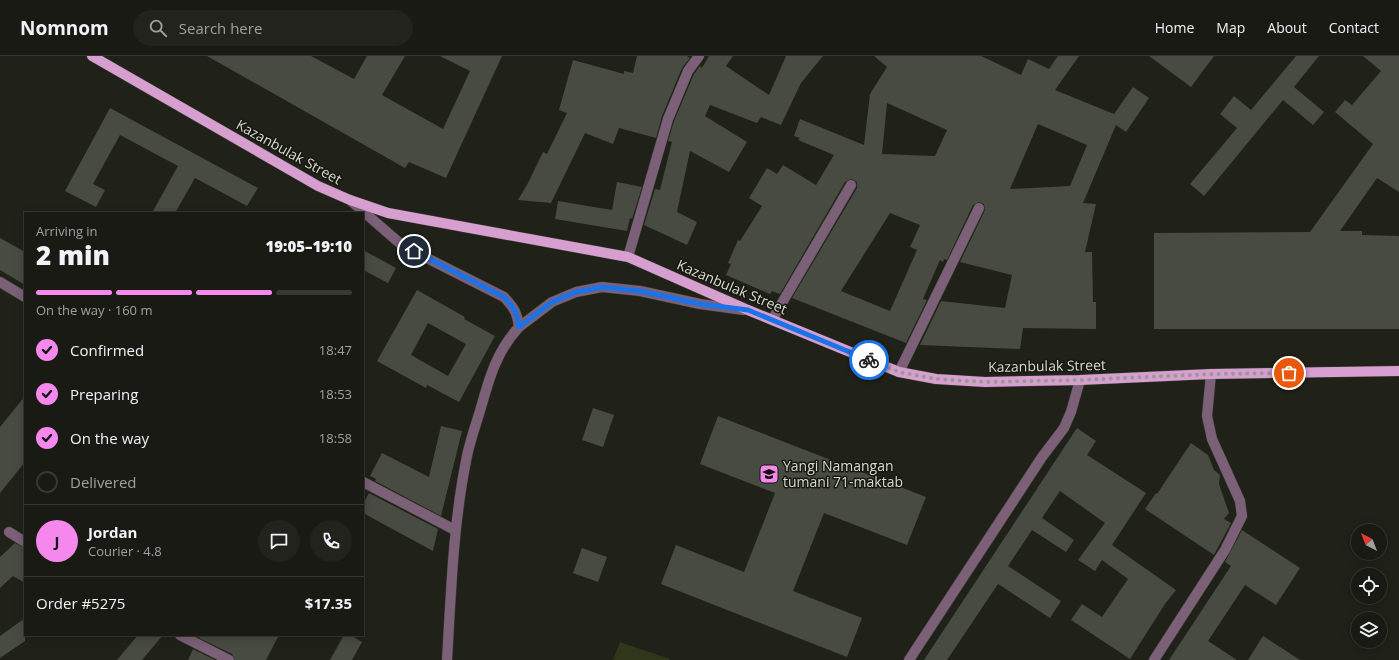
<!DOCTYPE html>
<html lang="en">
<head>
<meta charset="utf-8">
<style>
	body { margin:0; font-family:"Open Sans",sans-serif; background:#21231c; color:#f1f3f6; height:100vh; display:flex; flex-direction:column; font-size:15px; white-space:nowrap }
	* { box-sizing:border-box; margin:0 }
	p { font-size:13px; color:#9fa1a0 }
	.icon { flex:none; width:22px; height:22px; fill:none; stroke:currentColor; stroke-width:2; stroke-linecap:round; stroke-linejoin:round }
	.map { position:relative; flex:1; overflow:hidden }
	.sheet { position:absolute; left:24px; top:156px; width:340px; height:424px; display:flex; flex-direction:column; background:#181a13; border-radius:0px; box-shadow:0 2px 10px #0003,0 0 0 1px #363833 }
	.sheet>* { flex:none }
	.needle { width:26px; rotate:318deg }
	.fabs { position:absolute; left:1351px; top:468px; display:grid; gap:8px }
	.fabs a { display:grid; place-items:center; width:36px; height:36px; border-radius:50%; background:#181a13; box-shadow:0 2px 10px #0003,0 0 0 1px #363833; font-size:20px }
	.pin { position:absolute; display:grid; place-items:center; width:34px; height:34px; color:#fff; margin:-17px; border:2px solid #fff; border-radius:50%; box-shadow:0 1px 4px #0007 }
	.courier { position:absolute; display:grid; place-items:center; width:40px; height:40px; margin:-20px; border:3px solid #1a73e8; border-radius:50%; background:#fff; color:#222; box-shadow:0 1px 5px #0007 }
	.summary em { font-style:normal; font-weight:800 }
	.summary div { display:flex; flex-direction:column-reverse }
	.summary { display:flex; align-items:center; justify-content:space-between; height:68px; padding:0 12px }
	h1 { font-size:26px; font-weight:800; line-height:30px }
	.bar { display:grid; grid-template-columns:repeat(4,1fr); gap:6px 4px; align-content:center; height:48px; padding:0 12px }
	.bar i { height:5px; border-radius:3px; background:#363833 }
	.bar .active { background:#f688ed }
	.bar p { grid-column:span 4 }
	.line { display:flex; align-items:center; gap:10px; padding:0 12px; border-top:1px solid #363833 }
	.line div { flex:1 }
	.round { display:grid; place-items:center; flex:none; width:42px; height:42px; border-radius:21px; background:#21231c }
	ol { padding:0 12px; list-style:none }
	li { display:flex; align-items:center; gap:12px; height:44px }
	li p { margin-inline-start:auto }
	li .icon { padding:4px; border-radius:50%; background:#f688ed; color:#111; stroke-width:4 }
	li:last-child { color:#9fa1a0 }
	li i { width:22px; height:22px; border:2px solid #363833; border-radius:50% }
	header { display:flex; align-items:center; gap:24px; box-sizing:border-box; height:56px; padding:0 20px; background:#181a13; border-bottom:1px solid #363833 }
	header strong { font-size:19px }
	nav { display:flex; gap:22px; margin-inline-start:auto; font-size:14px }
	.search { width:280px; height:36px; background:#21231c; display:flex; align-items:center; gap:10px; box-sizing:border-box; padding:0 14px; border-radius:22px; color:#9fa1a0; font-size:15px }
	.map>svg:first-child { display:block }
</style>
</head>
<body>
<header>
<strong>Nomnom</strong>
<div class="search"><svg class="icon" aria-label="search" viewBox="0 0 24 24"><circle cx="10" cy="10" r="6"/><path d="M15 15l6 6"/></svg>Search here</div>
<nav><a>Home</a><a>Map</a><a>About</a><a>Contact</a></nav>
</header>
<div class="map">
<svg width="1399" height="604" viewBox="0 0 1399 604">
	<rect width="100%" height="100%" fill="#202219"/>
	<!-- green -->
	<path fill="#303619" d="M620,586L670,603L669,604H613Z"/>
	<!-- building -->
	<g fill="#484b41" fill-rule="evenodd">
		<path d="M207,0H311L354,23L367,0H405L382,39L443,73L470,15L440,0H502L446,122L409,106L405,112Z"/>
		<path d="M637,0H687L690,2L682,12L662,60L656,82L619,72L613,88L585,77L551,147L518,144L528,127L543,96L547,98L567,57L559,54L573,4L624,18V15L633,17Z"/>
		<path d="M709,0H733L726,10L769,39L786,0H823L801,27L781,69L761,61L757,67L710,49L705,60L747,86L729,116L690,95L677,156L697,166L687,189L644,169L655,133L660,134L672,86L668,85L674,65L694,18L700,10L702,12Z"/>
		<path d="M874,0H981L1021,19L1028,3L1049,13L1058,0H1079L1055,34L1114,58L1133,31L1149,42L1126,76L1116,69L1083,147L1096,148L1085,196H1092L1093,246H1096V273L1023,272L1020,293L920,289L941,245L1005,252L1012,219L960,206L985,154L984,148L979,146L973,149L947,204L944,203L943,206L940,204L923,243L927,244L906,287L792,242L857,132V126L851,123L845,126L780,238L772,235L770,238L726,219L731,208L728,207L738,184L740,185L762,150L749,142L767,112L777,118L783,109L816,129L834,99L798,84L800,82L794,80L800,63L864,89L870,38L887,11ZM887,47L947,74L935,100L882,98ZM1038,68L1087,89L1070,130L1010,133ZM890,157L920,169L910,191L917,194L890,255L841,235Z"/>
		<path d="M1149,0H1214L1191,31Z"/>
		<path d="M1296,0H1319L1294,31L1324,56L1313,69L1283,44L1204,140L1190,128L1237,72L1220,58L1234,40L1251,54Z"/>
		<path d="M1363,0H1399V136L1377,122L1340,175H1362V179L1399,180V273H1154V177L1310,176L1373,88L1335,56L1345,44L1352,49L1381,15Z"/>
		<path d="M110,52L258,132L247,150L195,122L175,157H152L178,110L120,79L93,128L105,134L96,151L65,135Z"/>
		<path d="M617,126L642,131L632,163L630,162L627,175L555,163L558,145L612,154Z"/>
		<path d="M0,182L25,196V229L0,214Z"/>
		<path d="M363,194L396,212L388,227L363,214Z"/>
		<path d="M417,234L465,261L464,263L495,280L459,346L427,329L426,332L377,305ZM428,267L466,288L448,320L411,299Z"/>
		<path d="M25,340V406L0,437V371Z"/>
		<path d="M593,352L614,359L603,391L582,384Z"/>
		<path d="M718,360L926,441L907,489L824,457L793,535L862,562L847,601L661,528L676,489L744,516L775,437L700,408Z"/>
		<path d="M441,370L462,375L441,460L375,425L376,423L370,420L382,397L429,421Z"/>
		<path d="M1077,372L1096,385L1087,399L1146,437L1112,489L1176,534L1165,548L1130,603L1071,564L1082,548L1102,561L1128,523L1102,504L1095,515L1078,504L1105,467L1060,435L1042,462L1074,484L1066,496L1032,474L1008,510L1061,545L1050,562L998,528L947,604H924Z"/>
		<path d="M1191,387L1208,399L1214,414L1220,419L1219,428L1229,457L1224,463L1231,467L1214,499L1145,453L1156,437L1157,438Z"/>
		<path d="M369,437L438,473L433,495L363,457V448Z"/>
		<path d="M1242,474L1300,512L1276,549L1245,529L1208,585L1237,604H1169L1231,510L1225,506Z"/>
		<path d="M15,487L25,492V527L13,520L0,532V501Z"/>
		<path d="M582,492L607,501L598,526L573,517Z"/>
		<path d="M25,562V585L0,602V580Z"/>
		<path d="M138,579H163L142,604H117Z"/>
		<path d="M201,579H279L266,604H235L232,598L199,582Z"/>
		<path d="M344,579H350L362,586L352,604H330Z"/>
		<path d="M1263,580L1300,604H1248Z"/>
		<path d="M193,593L215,604H188Z"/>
	</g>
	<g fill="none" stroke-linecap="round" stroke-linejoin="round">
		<defs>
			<g id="minor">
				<path d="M350,144L403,190L504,241C514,252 517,256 519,271C496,296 489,323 480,355C475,371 469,388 466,405C453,470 451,538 447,604"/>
				<path d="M628,201L668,63L688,15L699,0"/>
				<path d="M0,226L25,241"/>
				<path d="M772,264L851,129"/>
				<path d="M519,271L552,246L576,236L602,231L640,235L700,248L744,254"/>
				<path d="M899,316L979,152"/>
				<path d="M363,426L455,474"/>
				<path d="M9,476L25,486"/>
				<path d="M180,579L229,604"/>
				<path d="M909,604L1042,401L1064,372L1071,356L1080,324"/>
				<path d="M1154,604L1225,494L1242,460L1240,445L1212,383L1207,360L1211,318"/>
			</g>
			<path id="major" d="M92,0L318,130L350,144L388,157L628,201L748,254L899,316L936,323L985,326L1080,324L1211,318L1399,315"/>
		</defs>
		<!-- minor casing -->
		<use href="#minor" stroke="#3a3c33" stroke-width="11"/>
		<!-- major casing -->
		<use href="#major" stroke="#3a3c33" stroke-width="11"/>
		<!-- minor -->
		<use href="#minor" stroke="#7b6077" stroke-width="10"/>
		<!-- major -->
		<use href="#major" stroke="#d79ed0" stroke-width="10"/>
	</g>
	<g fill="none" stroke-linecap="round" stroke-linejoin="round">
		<!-- done -->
		<path stroke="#989a93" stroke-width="4" stroke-dasharray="0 7.2" d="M869,304L899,316L936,323L985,326L1080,324L1211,318L1289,317"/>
		<!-- route -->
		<path stroke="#1a73e8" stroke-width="5" d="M414,195L504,241C514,252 517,256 519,271L552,246L576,236L602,231L640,235L700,248L748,254L869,304"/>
	</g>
	<!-- icons -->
	<defs>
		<symbol id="school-square" viewBox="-11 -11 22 22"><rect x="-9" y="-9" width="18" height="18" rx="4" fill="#f688ed" stroke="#171910"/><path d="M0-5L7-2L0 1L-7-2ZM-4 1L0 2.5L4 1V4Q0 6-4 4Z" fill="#111"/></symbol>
	</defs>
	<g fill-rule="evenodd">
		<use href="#school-square" x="758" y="407" width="22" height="22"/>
	</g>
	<g text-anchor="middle" stroke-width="3" stroke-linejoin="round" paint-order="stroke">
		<!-- street labels -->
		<g font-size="14" fill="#d9dbd5" stroke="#171910">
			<text transform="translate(289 96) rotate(29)" y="5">Kazanbulak Street</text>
			<text transform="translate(732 231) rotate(23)" y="5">Kazanbulak Street</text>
			<text transform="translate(1047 310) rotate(-1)" y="5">Kazanbulak Street</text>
		</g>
		<!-- poi labels -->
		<g font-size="14" fill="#d9dbd5" stroke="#171910" text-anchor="start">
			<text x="783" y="415">Yangi Namangan<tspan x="783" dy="16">tumani 71-maktab</tspan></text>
		</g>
	</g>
</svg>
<div class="fabs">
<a><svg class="needle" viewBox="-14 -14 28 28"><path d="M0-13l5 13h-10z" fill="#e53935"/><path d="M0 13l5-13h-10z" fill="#9fa1a0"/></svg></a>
<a><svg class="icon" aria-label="locate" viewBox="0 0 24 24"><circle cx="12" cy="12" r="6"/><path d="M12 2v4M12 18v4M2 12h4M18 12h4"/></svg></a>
<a><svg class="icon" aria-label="layers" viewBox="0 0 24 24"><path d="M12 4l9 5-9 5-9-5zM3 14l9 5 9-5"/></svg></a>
</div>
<div class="pin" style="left:1289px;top:317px;background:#ea580c"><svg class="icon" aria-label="bag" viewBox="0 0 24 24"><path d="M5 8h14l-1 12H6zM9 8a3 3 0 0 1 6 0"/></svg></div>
<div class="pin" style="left:414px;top:195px;background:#1f2937"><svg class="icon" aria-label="home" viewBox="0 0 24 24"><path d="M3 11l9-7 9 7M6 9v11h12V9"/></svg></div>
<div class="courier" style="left:869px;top:304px"><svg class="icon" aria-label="bike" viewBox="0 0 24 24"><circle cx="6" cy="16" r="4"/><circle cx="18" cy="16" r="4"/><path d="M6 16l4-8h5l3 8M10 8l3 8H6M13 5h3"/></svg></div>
<section class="sheet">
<div class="summary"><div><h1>2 min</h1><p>Arriving in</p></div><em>19:05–19:10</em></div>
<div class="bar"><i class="active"></i><i class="active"></i><i class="active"></i><i></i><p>On the way · 160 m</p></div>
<ol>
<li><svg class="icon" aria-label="check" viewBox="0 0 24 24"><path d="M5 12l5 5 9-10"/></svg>Confirmed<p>18:47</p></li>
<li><svg class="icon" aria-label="check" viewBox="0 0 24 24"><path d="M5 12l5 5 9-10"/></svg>Preparing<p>18:53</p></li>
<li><svg class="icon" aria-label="check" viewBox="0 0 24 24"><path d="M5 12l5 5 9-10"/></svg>On the way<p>18:58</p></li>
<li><i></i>Delivered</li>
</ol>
<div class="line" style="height:72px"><b class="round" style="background:#f688ed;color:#111">J</b><div><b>Jordan</b><p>Courier · 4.8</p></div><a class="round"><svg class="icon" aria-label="chat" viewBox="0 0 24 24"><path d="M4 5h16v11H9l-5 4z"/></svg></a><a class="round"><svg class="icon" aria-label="phone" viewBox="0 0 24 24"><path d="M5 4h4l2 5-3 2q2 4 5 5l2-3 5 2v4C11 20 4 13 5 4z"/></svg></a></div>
<div class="line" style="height:52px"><div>Order #5275</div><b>$17.35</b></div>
</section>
</div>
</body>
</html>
